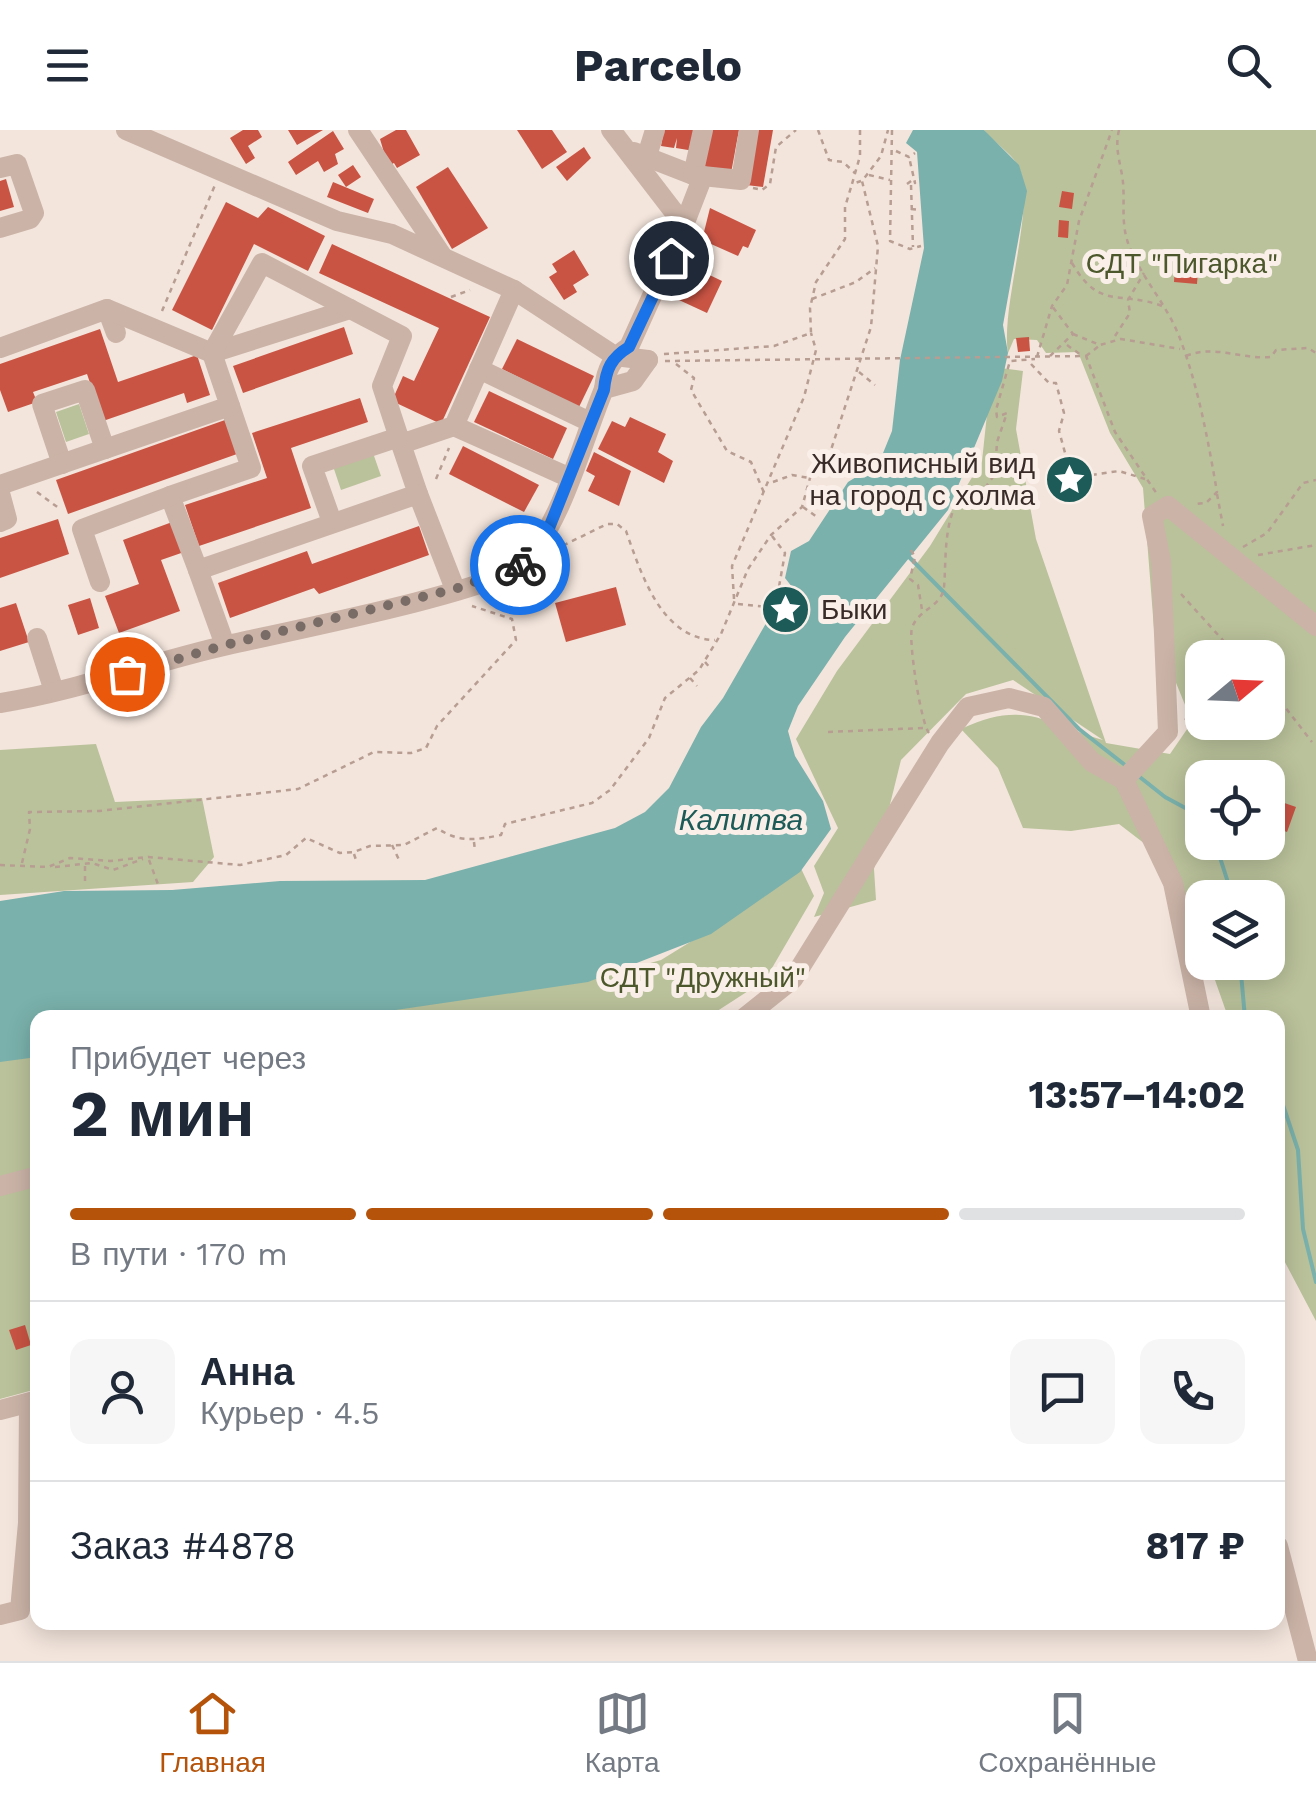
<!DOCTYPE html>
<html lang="ru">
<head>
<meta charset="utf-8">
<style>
	body { margin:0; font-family:"Work Sans",sans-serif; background:#f6f6f7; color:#1f2937; height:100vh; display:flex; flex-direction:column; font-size:38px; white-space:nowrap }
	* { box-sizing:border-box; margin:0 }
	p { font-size:32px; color:#747a83 }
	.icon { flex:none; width:55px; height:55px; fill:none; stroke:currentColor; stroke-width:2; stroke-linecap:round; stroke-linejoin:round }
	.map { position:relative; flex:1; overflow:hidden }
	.sheet { position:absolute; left:30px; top:880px; width:1255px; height:620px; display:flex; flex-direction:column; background:#fff; border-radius:20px; box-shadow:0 5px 25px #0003 }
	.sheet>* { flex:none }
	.needle { width:65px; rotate:71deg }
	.buttons { position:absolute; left:1185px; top:510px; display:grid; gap:20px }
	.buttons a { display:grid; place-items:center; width:100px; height:100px; border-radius:20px; background:#fff; box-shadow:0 5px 25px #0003; font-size:50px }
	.pin { position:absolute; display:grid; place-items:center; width:85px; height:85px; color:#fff; margin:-42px; border:5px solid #fff; border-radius:50%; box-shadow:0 2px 10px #0007 }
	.courier { position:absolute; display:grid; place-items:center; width:100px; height:100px; margin:-50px; border:8px solid #1a73e8; border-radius:50%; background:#fff; color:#222; box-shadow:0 2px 12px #0007 }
	.head em { font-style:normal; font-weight:700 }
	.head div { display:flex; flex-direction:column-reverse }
	.head { display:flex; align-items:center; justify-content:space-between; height:170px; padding:0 40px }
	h1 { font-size:65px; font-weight:700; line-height:75px }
	.bar { display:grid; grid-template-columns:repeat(4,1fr); gap:15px 10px; align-content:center; height:120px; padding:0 40px }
	.bar i { height:12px; border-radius:8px; background:#e0e1e3 }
	.bar .active { background:#b45309 }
	.bar p { grid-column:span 4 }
	.line { display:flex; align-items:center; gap:25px; padding:0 40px; border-top:2px solid #e0e1e3 }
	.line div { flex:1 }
	.round { display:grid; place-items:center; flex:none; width:105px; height:105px; border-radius:20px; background:#f6f6f7 }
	header { display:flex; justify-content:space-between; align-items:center; height:130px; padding:0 40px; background:#fff; font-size:45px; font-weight:700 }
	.menu { display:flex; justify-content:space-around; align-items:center; height:140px; border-top:2px solid #e0e1e3; background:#fff; font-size:28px; color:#747a83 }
	.menu a { display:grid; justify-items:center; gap:5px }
	.menu .active { color:#b45309 }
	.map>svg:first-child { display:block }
</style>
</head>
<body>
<header><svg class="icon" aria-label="menu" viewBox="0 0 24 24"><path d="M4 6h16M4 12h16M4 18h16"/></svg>Parcelo<svg class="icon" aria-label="search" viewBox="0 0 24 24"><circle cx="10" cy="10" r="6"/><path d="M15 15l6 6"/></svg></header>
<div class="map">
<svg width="1316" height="1531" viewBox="0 0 1316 1531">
	<rect width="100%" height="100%" fill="#f3e5dc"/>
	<!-- green -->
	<g fill="#bac29b" fill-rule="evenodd">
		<path d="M984,0H1316V1191L1278,1119V888L1228,887L1209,833L1268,832L1272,828L1268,768L1260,760L1259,767L1202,768V815L1175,737L1119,694L1071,701L1023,698L998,638L961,599C1024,569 1045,593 1103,610L1013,550L966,564L901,630L874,739L876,770L814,787L824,763L814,736L838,698L796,609L837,541L930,416L982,331L992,237L1023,241L1016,299L1036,409L1106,613L1170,624L1192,592L1154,499L1143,358L1110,303L1078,222L1046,223L1037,210L1014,209L1008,223C1000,175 1039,68 1017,34C1010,22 993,12 984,0ZM1202,528H1268V592H1202ZM1202,648H1268V712H1202Z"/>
		<path d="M79,274L89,304L66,312L56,282Z"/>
		<path d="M373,323L381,346L341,360L333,336Z"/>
		<path d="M96,614L115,672L202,668L214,727L193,752L0,765V620Z"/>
		<path d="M798,732L814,766L765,850L708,887L338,888L590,850L661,830L765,766Z"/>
		<path d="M37,914V1259L0,1269V917Z"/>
	</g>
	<!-- water -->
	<path fill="#7ab1ac" d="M913,0H984L1019,35L1027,61L1003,195L1008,223L1002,251L948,380L845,507L798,576L788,601L795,626L823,671L831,699L800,742L711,804L588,852L341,888H38L37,927L0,932V771L64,761L172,760L280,751L425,750L615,698L645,682L669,658L701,597L723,568L773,481L785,483L792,477L796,462L785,448L791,421L809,411L848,352L879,333L892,301L900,230L924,118L917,22L906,13Z"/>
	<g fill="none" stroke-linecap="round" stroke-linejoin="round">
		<!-- stream -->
		<g stroke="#7ab1ac" stroke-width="4">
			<path d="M909,427L1079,599L1125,635"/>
			<path d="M1136,644L1165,667L1202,687"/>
			<path d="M1215,712L1233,768"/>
			<path d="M1240,832L1245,888"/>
			<path d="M1278,960L1298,1020L1303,1099L1316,1152"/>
		</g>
	</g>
	<!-- building -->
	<g fill="#c95444">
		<path d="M243,0H258L262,7L248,16L255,28L246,34L230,8Z"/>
		<path d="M288,0H323L297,15Z"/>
		<path d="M396,0H406L420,25L397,38L394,33L388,36L380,9Z"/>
		<path d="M517,0H552L567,22L542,39Z"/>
		<path d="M664,0H699L694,21L676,18L677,8L674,18L661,16Z"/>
		<path d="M710,0H739L731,43L703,38Z"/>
		<path d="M758,0H773L763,57L746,55Z"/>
		<path d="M333,1L344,19L335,24L338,34L324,42L318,31L296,45L288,32Z"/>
		<path d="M584,17L591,28L567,51L556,37Z"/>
		<path d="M353,35L361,47L346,57L338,45Z"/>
		<path d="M448,37L488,98L452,119L416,57Z"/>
		<path d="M6,49L14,77L0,81V51Z"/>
		<path d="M333,52L374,69L368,83L327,67Z"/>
		<path d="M1062,61L1074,63L1072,79L1059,77Z"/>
		<path d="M226,72L258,88L268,77L325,106L308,141L254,114L212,200L172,180Z"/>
		<path d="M710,78L756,100L748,118L743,116L738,126L702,110Z"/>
		<path d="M1059,90L1069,91L1068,108L1058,107Z"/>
		<path d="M332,114L490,187L441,294L392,271L403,246L414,251L439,198L319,143Z"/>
		<path d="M574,120L589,145L573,155L577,162L564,170L549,147L557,142L552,134Z"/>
		<path d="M693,137L722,151L707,183L679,170Z"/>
		<path d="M1175,138L1198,140L1197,154L1174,152Z"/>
		<path d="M344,197L353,224L243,263L233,236Z"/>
		<path d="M100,199L118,252L197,225L210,265L187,273L184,263L103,291L87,244L33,262L37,272L8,282L0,260V234Z"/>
		<path d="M1029,207L1030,221L1018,222L1016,208Z"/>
		<path d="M517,209L594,246L579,277L502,239Z"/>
		<path d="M489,261L567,298L553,329L474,292Z"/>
		<path d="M360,268L368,292L291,318L311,378L199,416L185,375L267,348L252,303Z"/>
		<path d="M630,287L666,304L658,322L673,331L664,353L598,319L612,291L625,297Z"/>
		<path d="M225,290L237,324L68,384L56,350Z"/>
		<path d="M463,316L539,355L524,382L449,344Z"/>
		<path d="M594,322L631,341L619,376L588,361L595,346L586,341Z"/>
		<path d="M58,389L69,424L0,448V408Z"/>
		<path d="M175,391L187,421L161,430L180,481L119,503L105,466L139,454L123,410Z"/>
		<path d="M419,396L429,425L319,464L314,458L230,488L218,453L307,421L312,434Z"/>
		<path d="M616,457L626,495L566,512L555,473Z"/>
		<path d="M90,468L99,498L78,505L68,475Z"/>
		<path d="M16,473L29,512L0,521V478Z"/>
		<path d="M1270,668L1296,677L1287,702L1268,695Z"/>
		<path d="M25,1195L31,1215L16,1220L9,1200Z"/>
	</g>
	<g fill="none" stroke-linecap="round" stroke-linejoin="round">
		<!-- path -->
		<g stroke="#b79d92" stroke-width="2.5" stroke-dasharray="5 5" stroke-linecap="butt">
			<path d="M818,0L829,30L843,32L855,43"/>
			<path d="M860,0V26L852,54L861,51"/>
			<path d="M892,0L890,111L910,119L921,116"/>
			<path d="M1119,0C1115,17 1119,28 1122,45C1126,68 1120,89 1128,113C1140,146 1166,173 1179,206C1198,255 1208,310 1217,362L1206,373L1195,374"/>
			<path d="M896,21L909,27L915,23"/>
			<path d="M869,45L890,50"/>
			<path d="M907,54L914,49L915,53L909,27"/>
			<path d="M911,55L913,117"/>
			<path d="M753,58L762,60L770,54L776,17L796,0"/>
			<path d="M911,79L920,80"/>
			<path d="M1072,133C1100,181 1119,160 1162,176"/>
			<path d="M451,167L470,160"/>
			<path d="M812,169L856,152L875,138"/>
			<path d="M162,181L215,55"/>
			<path d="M1073,204L1100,215L1121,209L1180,219"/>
			<path d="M1115,206L1130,183L1128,170L1144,143"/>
			<path d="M1067,215L1081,225"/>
			<path d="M664,224L774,216L811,203L810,178L816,152L845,109V77L852,54"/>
			<path d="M1050,226L1073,204L1052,176"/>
			<path d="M1086,226L1099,216"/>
			<path d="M1186,226C1215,214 1242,230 1271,227L1276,220L1308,218L1316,223"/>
			<path d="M1037,227L1052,176L1067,155L1079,91L1112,0"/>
			<path d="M665,231L1086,226L1115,302L1157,364"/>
			<path d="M676,234L694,248L691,260L727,321L751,332L765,365"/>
			<path d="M1031,234L1049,253H1056L1064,283L1059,301L1072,348"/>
			<path d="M859,242L875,255"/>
			<path d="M832,321L843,327"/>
			<path d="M1072,348L1119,341L1145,349"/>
			<path d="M436,349L449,318"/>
			<path d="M773,352L792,345L809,348"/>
			<path d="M37,362L60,379"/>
			<path d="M1217,364L1223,396"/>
			<path d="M803,377L817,387"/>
			<path d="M772,406L785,423L777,468L785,475L772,473"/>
			<path d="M1243,417L1267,403L1303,353L1316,350"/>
			<path d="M554,420L607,394H617L626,401C641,443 661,509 715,510"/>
			<path d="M911,420L915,427L910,449L918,455L922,480"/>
			<path d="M1258,425L1316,415"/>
			<path d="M1181,464L1239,528"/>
			<path d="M734,469L732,436L804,267L816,220L811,203"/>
			<path d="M738,474L786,479"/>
			<path d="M114,505L121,527"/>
			<path d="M705,532L711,539"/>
			<path d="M690,548L697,556"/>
			<path d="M1268,555L1312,612"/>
			<path d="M1185,590L1202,578"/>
			<path d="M828,602L923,598"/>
			<path d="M929,603C921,594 908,510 912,498C918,479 942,477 944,457C947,429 940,356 985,358L995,344L997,312L1007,283L997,287L996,280L1010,231L1035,229"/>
			<path d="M474,712L475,721"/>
			<path d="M392,715L400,732"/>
			<path d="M354,724L357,733"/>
			<path d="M149,730L159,757"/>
			<path d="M22,733L30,699L29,682L99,681L298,659L374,622L411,623L426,618L437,596L516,510L512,489L472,476"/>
			<path d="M0,735L48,737L70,728L110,731L148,727L240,735L286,725L306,708L340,723L354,722L370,716L404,715L437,698C459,713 476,710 501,705L505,694L592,673L610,660L649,608L665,568L699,540L721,504L748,439L771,405L802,377L810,348L831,320L871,197L878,116L862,51L881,26L888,0"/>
			<path d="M85,736V751"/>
			<path d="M55,737L92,733L113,740L143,729"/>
			<path d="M412,1492L413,1498L435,1492"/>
		</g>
		<!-- minor -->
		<g stroke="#cbb3a7" stroke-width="20">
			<path d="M126,0L337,91L392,104L514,160L615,226L648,230"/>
			<path d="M358,0L443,127"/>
			<path d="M634,22L693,45L741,50L749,0"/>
			<path d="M646,29L655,0"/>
			<path d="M0,38L17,34L34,83L30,89L0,98"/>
			<path d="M693,45L703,0"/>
			<path d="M684,95L703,46"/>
			<path d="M107,179L116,203"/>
			<path d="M0,218L107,179L212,223L350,179"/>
			<path d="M479,239L590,292"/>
			<path d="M604,259C606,239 612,228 629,217L684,95L611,0"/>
			<path d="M230,276L251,338L170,366L198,440L418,364L401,314"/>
			<path d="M454,296L568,347"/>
			<path d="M62,334L42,274L85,260L105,319"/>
			<path d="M0,355L230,276L212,223L262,133L402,206L382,256L401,314L454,296L514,160"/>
			<path d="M0,363L7,389L0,392"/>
			<path d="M418,364L455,459"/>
			<path d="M332,392L312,336L399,307"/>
			<path d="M198,440L225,515"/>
			<path d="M100,452L82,399L170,366"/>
			<path d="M37,508L54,561"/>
			<path d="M0,573C78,561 151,532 228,515C279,503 489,462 520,436C561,399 582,311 604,259L633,251L648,230"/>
			<path d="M1124,650L1173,753L1201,888"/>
			<path d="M744,888L793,849L940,613L968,577L1009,568L1044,577L1092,632L1124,650L1168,602L1161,431L1152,386L1168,376L1316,496"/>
			<path d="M0,1056L38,1046"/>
			<path d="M0,1280L38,1270"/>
			<path d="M1278,1416L1308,1531"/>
			<path d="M0,1485L20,1480L28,1393L29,1275"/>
		</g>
	</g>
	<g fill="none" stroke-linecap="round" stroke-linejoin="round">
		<!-- done -->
		<path stroke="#796c67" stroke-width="10" stroke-dasharray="0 18" d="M127,544L225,515L455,459L520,435"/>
		<!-- route -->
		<path stroke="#1a73e8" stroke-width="12" d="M520,435L545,408L604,260C606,239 611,228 629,217L671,128"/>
	</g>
	<!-- icons -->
	<defs>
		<symbol id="sight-disc" viewBox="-11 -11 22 22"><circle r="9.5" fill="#1c5b57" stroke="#faf0e9"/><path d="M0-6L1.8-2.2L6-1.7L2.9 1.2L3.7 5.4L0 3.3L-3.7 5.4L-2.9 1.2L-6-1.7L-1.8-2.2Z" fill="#fff"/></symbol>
	</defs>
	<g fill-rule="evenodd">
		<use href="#sight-disc" x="1042" y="322" width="55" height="55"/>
		<use href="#sight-disc" x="758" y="452" width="55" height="55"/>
	</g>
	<g text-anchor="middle" stroke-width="10" stroke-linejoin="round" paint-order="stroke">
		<!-- park labels -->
		<g font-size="28" fill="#4c572b" stroke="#faf0e9">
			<text x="1182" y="143">СДТ "Пигарка"</text>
			<text x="703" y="857">СДТ "Дружный"</text>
		</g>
		<!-- poi labels -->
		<g font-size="28" fill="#382b28" stroke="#faf0e9" text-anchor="end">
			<text x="1035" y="343">Живописный вид<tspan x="1035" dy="32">на город с холма</tspan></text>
			<text x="821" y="489" text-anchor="start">Быки</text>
		</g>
		<!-- water labels -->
		<g font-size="30" font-style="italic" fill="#1c5b57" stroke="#faf0e9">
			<text x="741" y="700">Калитва</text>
		</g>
	</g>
</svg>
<div class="buttons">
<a><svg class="needle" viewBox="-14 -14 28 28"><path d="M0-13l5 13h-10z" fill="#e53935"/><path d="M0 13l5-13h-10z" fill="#747a83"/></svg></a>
<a><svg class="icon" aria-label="locate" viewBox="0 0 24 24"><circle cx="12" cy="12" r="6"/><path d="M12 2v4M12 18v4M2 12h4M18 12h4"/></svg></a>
<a><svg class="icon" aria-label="layers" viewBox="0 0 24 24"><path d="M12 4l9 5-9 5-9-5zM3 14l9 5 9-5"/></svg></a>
</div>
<div class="pin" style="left:127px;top:544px;background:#ea580c"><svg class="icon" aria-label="bag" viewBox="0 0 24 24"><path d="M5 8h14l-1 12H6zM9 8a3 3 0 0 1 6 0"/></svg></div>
<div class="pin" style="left:671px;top:128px;background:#1f2937"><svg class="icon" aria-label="home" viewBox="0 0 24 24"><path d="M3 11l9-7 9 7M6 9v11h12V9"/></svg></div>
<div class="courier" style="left:520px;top:435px"><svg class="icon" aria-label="bike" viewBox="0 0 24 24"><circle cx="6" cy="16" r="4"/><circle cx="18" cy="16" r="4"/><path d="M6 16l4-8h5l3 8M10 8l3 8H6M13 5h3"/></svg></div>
<section class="sheet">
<div class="head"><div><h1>2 мин</h1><p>Прибудет через</p></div><em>13:57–14:02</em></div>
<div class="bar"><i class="active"></i><i class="active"></i><i class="active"></i><i></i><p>В пути · 170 m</p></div>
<div class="line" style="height:180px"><a class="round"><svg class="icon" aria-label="person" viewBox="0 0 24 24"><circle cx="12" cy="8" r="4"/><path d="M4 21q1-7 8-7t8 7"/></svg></a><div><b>Анна</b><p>Курьер · 4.5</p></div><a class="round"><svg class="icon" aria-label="chat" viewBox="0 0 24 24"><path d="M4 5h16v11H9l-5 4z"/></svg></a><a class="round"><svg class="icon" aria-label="phone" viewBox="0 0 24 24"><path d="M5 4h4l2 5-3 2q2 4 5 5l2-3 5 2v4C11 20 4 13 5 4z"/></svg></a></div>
<div class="line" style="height:130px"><div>Заказ #4878</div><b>817 ₽</b></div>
</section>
</div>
<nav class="menu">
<a class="active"><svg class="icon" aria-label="home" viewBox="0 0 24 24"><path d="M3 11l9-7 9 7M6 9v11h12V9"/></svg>Главная</a>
<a><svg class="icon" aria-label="map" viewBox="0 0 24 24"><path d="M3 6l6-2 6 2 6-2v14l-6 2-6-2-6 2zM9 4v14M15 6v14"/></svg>Карта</a>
<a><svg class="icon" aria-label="saved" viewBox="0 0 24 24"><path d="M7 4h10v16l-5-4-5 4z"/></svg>Сохранённые</a>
</nav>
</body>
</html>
